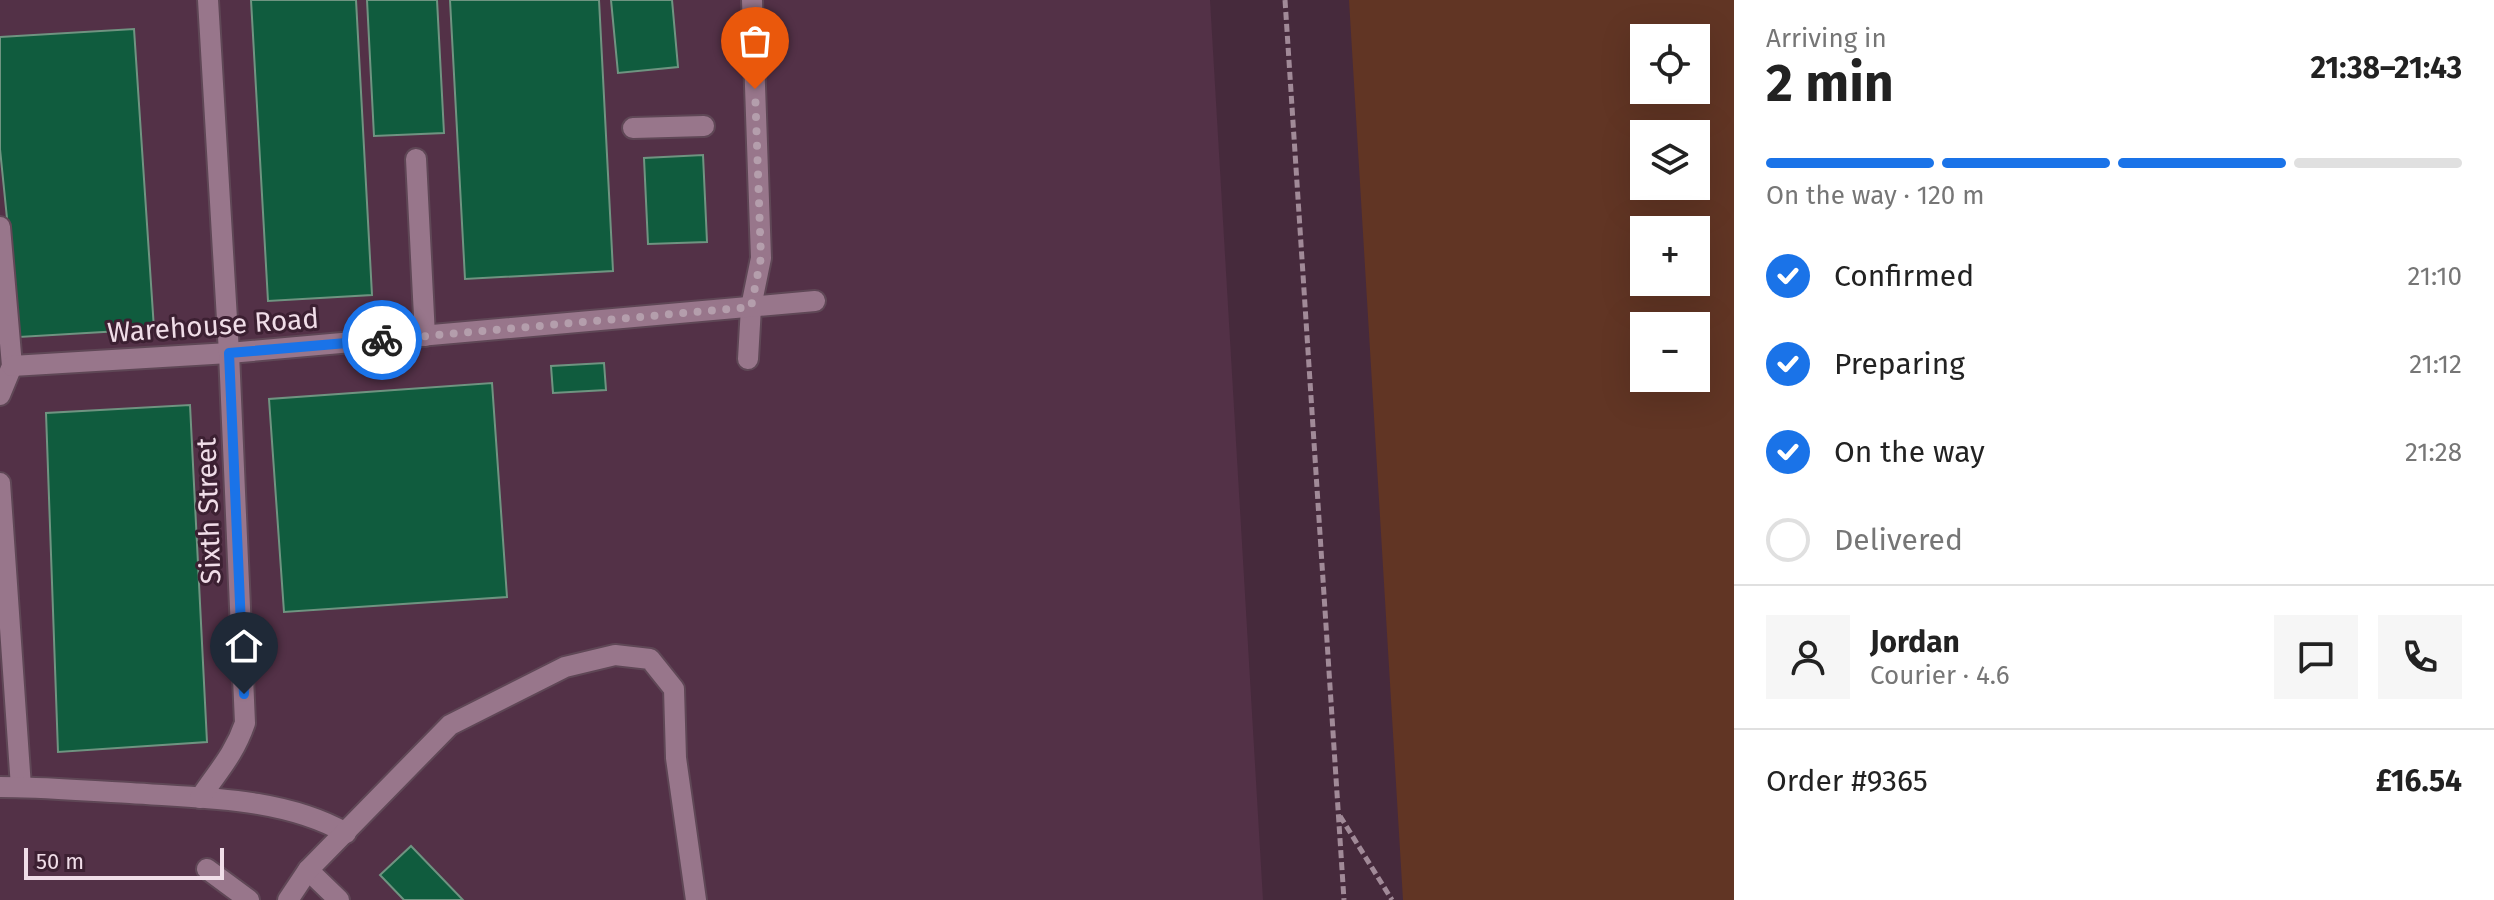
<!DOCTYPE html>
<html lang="en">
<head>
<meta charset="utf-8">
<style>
	body { margin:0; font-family:"Fira Sans",sans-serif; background:#f6f6f6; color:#222; height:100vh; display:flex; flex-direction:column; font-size:30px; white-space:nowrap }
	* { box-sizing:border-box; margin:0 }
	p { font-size:26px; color:#767676 }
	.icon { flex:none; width:44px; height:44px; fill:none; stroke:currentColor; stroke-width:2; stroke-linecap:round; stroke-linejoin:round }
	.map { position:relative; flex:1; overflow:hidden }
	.drawer { display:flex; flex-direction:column; background:#fff; width:760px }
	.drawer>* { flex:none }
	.fabs { position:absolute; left:1630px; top:24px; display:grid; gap:16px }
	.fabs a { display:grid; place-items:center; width:80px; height:80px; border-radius:0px; background:#fff; box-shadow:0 8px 32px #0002; font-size:40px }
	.scale { position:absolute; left:24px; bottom:20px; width:200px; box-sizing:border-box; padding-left:8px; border:4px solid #f0dde8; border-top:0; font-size:22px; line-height:28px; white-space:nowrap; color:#f0dde8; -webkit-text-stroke:6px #3c2032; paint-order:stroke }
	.pin { position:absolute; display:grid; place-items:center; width:68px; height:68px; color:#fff; margin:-82px -34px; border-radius:50% 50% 50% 0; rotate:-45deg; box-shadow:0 0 8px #0007 }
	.pin .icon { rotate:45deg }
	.courier { position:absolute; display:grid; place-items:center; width:80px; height:80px; margin:-40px; border:6px solid #1a73e8; border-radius:50%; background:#fff; color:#222; box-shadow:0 2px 10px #0007 }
	.head em { font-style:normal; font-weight:700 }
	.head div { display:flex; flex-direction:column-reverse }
	.head { display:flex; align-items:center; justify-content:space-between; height:136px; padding:0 32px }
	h1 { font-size:52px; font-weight:700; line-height:60px }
	.bar { display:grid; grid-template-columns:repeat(4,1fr); gap:12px 8px; align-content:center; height:96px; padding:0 32px }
	.bar i { height:10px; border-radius:6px; background:#e0e0e0 }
	.bar .selected { background:#1a73e8 }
	.bar p { grid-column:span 4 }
	.line { display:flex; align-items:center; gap:20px; padding:0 32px; border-top:2px solid #e0e0e0 }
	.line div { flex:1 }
	.round { display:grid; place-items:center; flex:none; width:84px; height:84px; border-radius:0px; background:#f6f6f6 }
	ol { padding:0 32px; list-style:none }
	li { display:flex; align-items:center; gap:24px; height:88px }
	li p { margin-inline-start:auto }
	li .icon { padding:8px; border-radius:50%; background:#1a73e8; color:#fff; stroke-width:4 }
	li:last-child { color:#767676 }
	li i { width:44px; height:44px; border:4px solid #e0e0e0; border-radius:50% }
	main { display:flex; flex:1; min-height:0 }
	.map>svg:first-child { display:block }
</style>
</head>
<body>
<main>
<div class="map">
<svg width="1734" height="900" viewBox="0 0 1734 900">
	<rect width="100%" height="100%" fill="#462a3c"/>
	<!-- built -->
	<path fill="#533147" d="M0,0H1210L1263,900H0Z"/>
	<!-- green -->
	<path fill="#613524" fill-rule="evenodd" d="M1349,0H1734V900H1403ZM1644,38H1696V90H1644ZM1644,134H1696V186H1644ZM1644,230H1696V282H1644ZM1644,326H1696V378H1644Z"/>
	<!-- building -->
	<g fill="#105c3e" stroke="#6f9481" stroke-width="2">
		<path d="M251,0H356L372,295L268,301Z"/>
		<path d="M367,0H437L444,133L374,136Z"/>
		<path d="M450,0H599L613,271L465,279Z"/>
		<path d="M611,0H672L678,67L618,73Z"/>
		<path d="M134,29L154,329L19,337L0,149V37Z"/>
		<path d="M703,155L707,242L648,244L644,158Z"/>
		<path d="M604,363L606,390L553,393L551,366Z"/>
		<path d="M492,383L507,597L284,612L269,399Z"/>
		<path d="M190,405L207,742L58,752L46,413Z"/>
		<path d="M411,846L463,900H404L380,875Z"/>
	</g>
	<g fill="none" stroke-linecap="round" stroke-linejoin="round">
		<defs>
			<g id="minor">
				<path d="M633,128L704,126"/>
				<path d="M416,159L425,336"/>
				<path d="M0,227L12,366L0,395"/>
				<path d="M748,359L751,307L761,258L752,0"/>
				<path d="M12,366L229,353L815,301"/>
				<path d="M0,483L21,787"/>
				<path d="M0,787C43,787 86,791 130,793C201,798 283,797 346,833"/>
				<path d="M200,798C218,771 234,755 245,723L229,353L208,0"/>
				<path d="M207,869L249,900"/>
				<path d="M308,870L339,900"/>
				<path d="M288,900L308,870L450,725L565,667L615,655L650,659L674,689L676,758L696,900"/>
			</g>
		</defs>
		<!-- minor casing -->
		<use href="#minor" stroke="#5f4756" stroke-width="24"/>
		<!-- path -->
		<g stroke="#a18a98" stroke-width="5" stroke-dasharray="8 4" stroke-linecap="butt">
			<path d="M1285,0L1344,900"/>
			<path d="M1340,816L1392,900"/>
		</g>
		<!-- minor -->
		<use href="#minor" stroke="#98768b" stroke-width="20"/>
	</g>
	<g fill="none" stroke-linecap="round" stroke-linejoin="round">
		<!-- done -->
		<path stroke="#b49eac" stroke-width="8" stroke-dasharray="0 14.4" d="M382,340L751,307L761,258L755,89"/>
		<!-- route -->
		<path stroke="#1a73e8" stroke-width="10" d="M244,694L229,353L382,340"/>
	</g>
	<g text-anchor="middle" stroke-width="6" stroke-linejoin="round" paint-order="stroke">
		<!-- street labels -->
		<g font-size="28" fill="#f0dde8" stroke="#3c2032">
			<text transform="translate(213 325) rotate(-4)" y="10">Warehouse Road</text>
			<text transform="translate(208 511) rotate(-92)" y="10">Sixth Street</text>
		</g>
	</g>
</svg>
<div class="fabs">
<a><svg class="icon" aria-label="locate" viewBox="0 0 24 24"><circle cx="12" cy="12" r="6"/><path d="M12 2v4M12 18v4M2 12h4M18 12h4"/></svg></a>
<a><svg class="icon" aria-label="layers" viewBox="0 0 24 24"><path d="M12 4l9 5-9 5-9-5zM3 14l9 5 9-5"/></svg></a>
<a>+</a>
<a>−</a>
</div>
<div class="scale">50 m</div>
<div class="pin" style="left:755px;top:89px;background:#ea580c"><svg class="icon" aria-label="bag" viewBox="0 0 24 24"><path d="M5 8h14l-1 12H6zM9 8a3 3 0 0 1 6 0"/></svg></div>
<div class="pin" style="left:244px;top:694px;background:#1f2937"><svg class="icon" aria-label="home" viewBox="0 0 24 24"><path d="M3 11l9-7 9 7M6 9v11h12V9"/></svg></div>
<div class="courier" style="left:382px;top:340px"><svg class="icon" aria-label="bike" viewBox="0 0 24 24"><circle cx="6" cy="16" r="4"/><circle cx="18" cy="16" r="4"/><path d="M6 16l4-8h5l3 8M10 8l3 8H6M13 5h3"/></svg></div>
</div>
<section class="drawer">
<div class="head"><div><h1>2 min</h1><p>Arriving in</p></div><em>21:38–21:43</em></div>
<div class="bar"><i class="selected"></i><i class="selected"></i><i class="selected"></i><i></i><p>On the way · 120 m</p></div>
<ol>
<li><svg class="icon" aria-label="check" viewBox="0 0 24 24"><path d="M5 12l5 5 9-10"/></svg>Confirmed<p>21:10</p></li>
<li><svg class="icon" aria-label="check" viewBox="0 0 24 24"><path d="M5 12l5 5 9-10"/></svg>Preparing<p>21:12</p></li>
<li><svg class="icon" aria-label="check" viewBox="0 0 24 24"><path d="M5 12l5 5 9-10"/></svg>On the way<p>21:28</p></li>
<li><i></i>Delivered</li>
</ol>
<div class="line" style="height:144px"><a class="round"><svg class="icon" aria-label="person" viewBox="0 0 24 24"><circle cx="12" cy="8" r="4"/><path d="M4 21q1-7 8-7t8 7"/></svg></a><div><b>Jordan</b><p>Courier · 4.6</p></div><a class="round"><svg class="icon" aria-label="chat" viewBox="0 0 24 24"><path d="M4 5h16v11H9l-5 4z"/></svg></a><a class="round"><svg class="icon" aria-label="phone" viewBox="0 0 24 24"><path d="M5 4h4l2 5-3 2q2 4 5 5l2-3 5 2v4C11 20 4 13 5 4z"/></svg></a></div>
<div class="line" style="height:104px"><div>Order #9365</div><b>£16.54</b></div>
</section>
</main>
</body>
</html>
